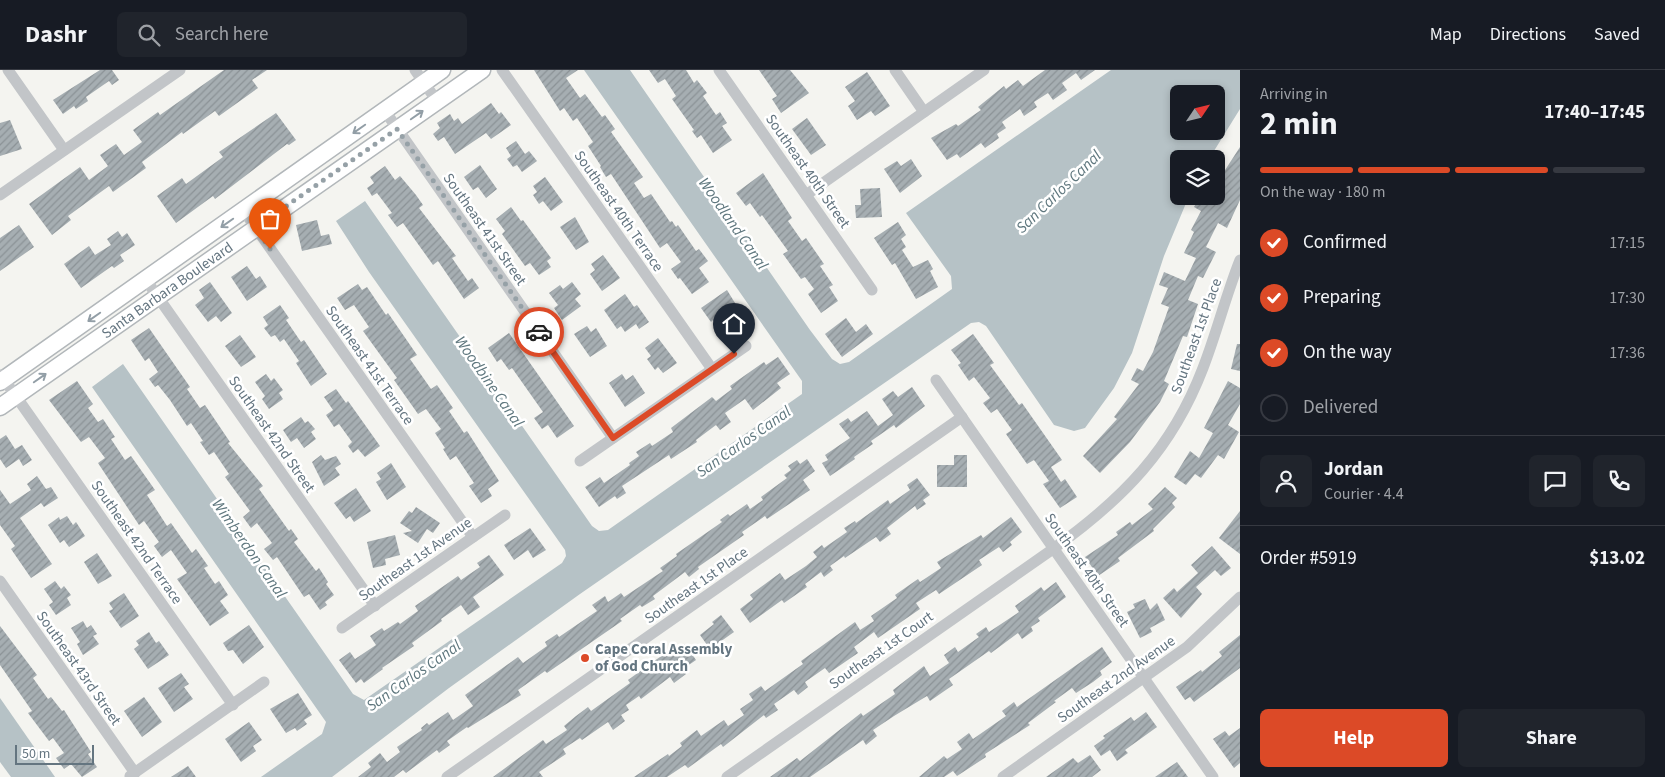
<!DOCTYPE html>
<html lang="en">
<head>
<meta charset="utf-8">
<style>
	body { margin:0; font-family:"Source Sans 3",sans-serif; background:#20242c; color:#f1f3f6; height:100vh; display:flex; flex-direction:column; font-size:19px; white-space:nowrap }
	* { box-sizing:border-box; margin:0 }
	p { font-size:16px; color:#9ea1a6 }
	.icon { flex:none; width:28px; height:28px; fill:none; stroke:currentColor; stroke-width:2; stroke-linecap:round; stroke-linejoin:round }
	.map { position:relative; flex:1; overflow:hidden }
	.drawer { display:flex; flex-direction:column; background:#171b24; width:425px }
	.drawer>* { flex:none }
	.needle { width:32px; rotate:55deg }
	.controls { position:absolute; left:1170px; top:15px; display:grid; gap:10px }
	.controls a { display:grid; place-items:center; width:55px; height:55px; border-radius:8px; background:#171b24; box-shadow:0 2px 8px #0003; font-size:25px }
	.scale { position:absolute; left:15px; bottom:12px; width:79px; box-sizing:border-box; padding-left:5px; border:2px solid #647580; border-top:0; font-size:14px; line-height:18px; white-space:nowrap; color:#647580; -webkit-text-stroke:4px #fff; paint-order:stroke }
	.pin { position:absolute; display:grid; place-items:center; width:42px; height:42px; color:#fff; margin:-51px -21px; border-radius:50% 50% 50% 0; rotate:-45deg; box-shadow:0 0 5px #0007 }
	.pin .icon { rotate:45deg }
	.courier { position:absolute; display:grid; place-items:center; width:50px; height:50px; margin:-25px; border:4px solid #dc4a27; border-radius:50%; background:#fff; color:#222; box-shadow:0 1px 6px #0007 }
	.overview em { font-style:normal; font-weight:700 }
	.overview div { display:flex; flex-direction:column-reverse }
	.overview { display:flex; align-items:center; justify-content:space-between; height:85px; padding:0 20px }
	h1 { font-size:32px; font-weight:700; line-height:38px }
	.bar { display:grid; grid-template-columns:repeat(4,1fr); gap:8px 5px; align-content:center; height:60px; padding:0 20px }
	.bar i { height:6px; border-radius:4px; background:#363941 }
	.bar .selected { background:#dc4a27 }
	.bar p { grid-column:span 4 }
	.line { display:flex; align-items:center; gap:12px; padding:0 20px; border-top:1px solid #363941 }
	.line div { flex:1 }
	.round { display:grid; place-items:center; flex:none; width:52px; height:52px; border-radius:8px; background:#20242c }
	ol { padding:0 20px; list-style:none }
	li { display:flex; align-items:center; gap:15px; height:55px }
	li p { margin-inline-start:auto }
	li .icon { padding:5px; border-radius:50%; background:#dc4a27; color:#fff; stroke-width:4 }
	li:last-child { color:#9ea1a6 }
	li i { width:28px; height:28px; border:2px solid #363941; border-radius:50% }
	.primary-button { display:flex; gap:10px; margin-top:auto; padding:10px 20px }
	.primary-button a { flex:1; height:58px; border-radius:8px; background:#dc4a27; color:#fff; font-size:20px; font-weight:700; line-height:58px; text-align:center }
	.primary-button a+a { background:#20242c; color:#f1f3f6 }
	header { display:flex; align-items:center; gap:30px; box-sizing:border-box; height:70px; padding:0 25px; background:#171b24; border-bottom:1px solid #363941 }
	header strong { font-size:24px }
	nav { display:flex; gap:28px; margin-inline-start:auto; font-size:18px }
	.search { width:350px; height:45px; background:#20242c; display:flex; align-items:center; gap:12px; box-sizing:border-box; padding:0 18px; border-radius:8px; color:#9ea1a6; font-size:19px }
	main { display:flex; flex:1; min-height:0 }
	.map>svg:first-child { display:block }
</style>
</head>
<body>
<header>
<strong>Dashr</strong>
<div class="search"><svg class="icon" aria-label="search" viewBox="0 0 24 24"><circle cx="10" cy="10" r="6"/><path d="M15 15l6 6"/></svg>Search here</div>
<nav><a>Map</a><a>Directions</a><a>Saved</a></nav>
</header>
<main>
<div class="map">
<svg width="1240" height="707" viewBox="0 0 1240 707">
	<defs>
		<pattern id="building-hatch" width="6" height="6" patternUnits="userSpaceOnUse" patternTransform="scale(1.25)"><rect width="6" height="6" fill="#a6aeb2"/><path d="M-1 1l2-2M0 6l6-6M5 7l2-2" fill="none" stroke="#8b9296"/></pattern>
	</defs>
	<rect width="100%" height="100%" fill="#f4f4f0"/>
	<!-- water -->
	<g fill="#b6c2c6" fill-rule="evenodd">
		<path d="M584,0H630L810,260L832,289L840,294L849,292L952,219L951,206L906,143L1111,0H1240V39L1209,89H1179V126H1189L1164,186L1132,283L1114,318L1085,358L1074,361L1054,355L986,256L979,252L971,253L580,524L449,618L332,707H261L322,664L326,652L92,317L123,294L353,624L364,630L562,493L566,486L565,480L369,202L336,151L365,131L592,456L599,461L608,460L802,324V311ZM1179,24H1216V61H1179Z"/>
		<path d="M0,628L55,707H11L0,692Z"/>
	</g>
	<!-- building -->
	<g fill="url(#building-hatch)">
		<path d="M100,0H112L119,10L112,15L109,11L86,27L88,31L76,39L74,36L63,44L53,30Z"/>
		<path d="M224,0H267L252,10L258,18L219,46L215,41L183,64L182,62L142,92L146,98L113,122L109,116L68,146L71,150L52,165L29,134L80,97L89,110L108,96L100,85L116,74L124,85L142,72L133,60L158,42L160,45Z"/>
		<path d="M534,0H578L566,8L580,28L585,24L602,47L605,45L615,59L611,62L643,107L634,113L644,128L651,124L670,152L672,151L676,157L678,155L696,181L699,179L708,191L699,198L709,212L692,224L680,208L678,209L671,199L681,192L667,173L660,178L611,104L606,107L600,97L601,96L588,76L593,72L577,48L573,51L564,38L560,41Z"/>
		<path d="M649,0H686L694,13L697,10L707,23L703,26L716,45L720,42L727,53L722,56L732,70L713,83L701,65L697,68L692,61L694,60L672,29L676,26L665,9L658,13Z"/>
		<path d="M759,0H790L809,23L781,43L772,29L777,26Z"/>
		<path d="M1045,0H1095L1081,10L1076,3L1062,13L1067,20L1053,30L1048,23L1034,32L1037,37L1024,46L1020,39L1002,52L1006,58L997,64L999,68L985,78L981,73L960,88L957,84L947,90L931,68L956,54L958,56L981,40L978,37L1004,16L1006,19L1018,10L1023,16Z"/>
		<path d="M867,2L890,36L875,46L871,41L857,50L848,36L855,31L845,17Z"/>
		<path d="M491,33L499,44L501,42L511,55L491,69L486,63L455,84L444,67L438,71L433,64L440,58L437,53L450,44L454,51L458,48L462,54Z"/>
		<path d="M276,43L296,70L289,75L287,74L215,129L213,126L176,153L157,126L182,108L186,114L223,87L219,82Z"/>
		<path d="M807,48L826,75L811,85L792,59Z"/>
		<path d="M10,50L22,79L0,86V53Z"/>
		<path d="M516,71L525,84L529,81L537,91L522,102L517,95L513,97L507,89L511,86L506,78Z"/>
		<path d="M1240,77V130L1227,158L1218,153L1206,177L1216,182L1203,208L1198,206L1188,230L1198,234L1187,267L1183,266L1164,311L1169,314L1160,332L1130,372L1100,403L1083,386L1117,349L1114,347L1139,314L1131,310L1137,298L1143,301L1153,282L1169,237L1161,234L1168,218L1159,215L1164,202L1185,211L1196,188L1184,183L1194,162L1191,160L1201,141L1194,137L1200,126H1216V114Z"/>
		<path d="M911,89L922,106L900,123L884,99L897,91L901,96Z"/>
		<path d="M480,95L497,119L486,128L478,117L473,120L464,107Z"/>
		<path d="M385,96L395,110L400,106L416,125L423,135L419,138L456,186L452,188L468,211L472,208L479,218L464,229L438,191L433,195L403,153L397,157L388,145L392,143L377,123L372,126L367,118L374,113L370,107Z"/>
		<path d="M763,103L792,148L788,151L802,171L806,168L824,194L820,196L833,215L829,217L838,231L821,243L808,224L814,219L805,207L801,209L783,184L788,181L762,145L760,147L750,133L746,136L736,123Z"/>
		<path d="M545,107L563,132L551,141L543,131L539,134L533,125L537,122L533,116Z"/>
		<path d="M880,118L882,147L856,148L855,135H861L860,119Z"/>
		<path d="M511,137L521,151L523,150L551,188L547,191L551,197L539,205L530,193L525,196L502,164L505,161L496,149Z"/>
		<path d="M575,147L589,172L576,180L560,157Z"/>
		<path d="M317,150L321,166L329,164L332,174L302,181L296,155Z"/>
		<path d="M898,152L906,165L901,169L906,177L902,180L913,197L928,190L933,199L930,201L938,217L916,229L895,193L892,195L874,168Z"/>
		<path d="M19,155L34,177L0,201V168Z"/>
		<path d="M118,161L122,167L127,163L135,175L120,185L124,191L114,198L112,196L81,218L64,194L89,176L95,185L111,175L107,169Z"/>
		<path d="M603,185L620,208L602,221L590,204L595,200L591,194Z"/>
		<path d="M247,196L256,209L260,206L267,217L247,231L231,207Z"/>
		<path d="M210,212L232,243L221,252L216,246L208,252L195,235L204,228L199,220Z"/>
		<path d="M572,212L581,224L575,229L581,236L562,250L554,238L558,235L549,223L560,215L563,219Z"/>
		<path d="M358,214L362,220L367,217L386,245L388,243L417,285L410,289L431,319L437,315L453,338L449,341L464,363L467,361L499,411L488,419L492,426L481,433L469,416L474,413L456,386L450,390L443,379L445,378L435,363L441,359L426,339L418,344L394,310L397,308L363,261L369,257L354,235L345,240L337,228Z"/>
		<path d="M727,220L735,233L729,237L738,250L721,261L713,250L711,252L701,238Z"/>
		<path d="M625,224L634,237L637,235L649,252L639,259L636,254L625,262L621,256L617,259L604,240Z"/>
		<path d="M280,235L289,248L286,250L301,272L304,270L327,304L311,316L296,293L299,291L284,269L280,272L275,265L271,267L264,258L268,255L263,247Z"/>
		<path d="M846,248L856,262L866,254L873,264L842,287L825,264Z"/>
		<path d="M587,256L591,262L596,258L607,276L590,287L574,264Z"/>
		<path d="M149,258L190,317L187,319L200,338L205,335L230,372L228,373L263,416L259,419L289,461L291,459L298,469L294,472L316,501L319,498L328,512L326,514L334,525L325,532L327,535L320,540L309,524L304,527L277,487L273,490L264,479L272,473L257,453L251,458L243,447L250,441L225,407L229,404L214,382L209,385L200,372L203,371L191,353L187,356L170,330L158,315L155,317L149,309L158,302L149,288L145,291L131,270Z"/>
		<path d="M509,263L574,356L557,368L548,355L542,359L534,348L543,342L512,298L509,300L501,289L497,292L488,278Z"/>
		<path d="M973,264L994,293L990,295L1019,335L1022,333L1062,390L1051,397L1061,412L1065,409L1077,427L1060,438L1043,414L1049,411L1034,390L1027,394L1006,364L1012,360L997,339L991,343L983,333L990,328L974,307L969,311L958,295L961,293L951,280Z"/>
		<path d="M240,265L256,287L241,297L225,276Z"/>
		<path d="M658,268L677,293L663,303L658,297L655,300L647,289L651,286L645,278Z"/>
		<path d="M1237,274H1240V301L1231,299Z"/>
		<path d="M778,287L790,304L777,313L781,318L753,340L745,329L725,343L731,352L720,360L716,355L696,370L697,372L671,389L669,385L622,416L626,423L617,429L615,426L599,437L585,417L600,407L604,413L630,395L629,393L639,386L636,382L650,373L652,376L673,362L671,358L712,327L716,331L732,319L730,316L744,306L764,292L766,295Z"/>
		<path d="M266,304L271,311L274,308L283,320L279,323L283,329L269,339L262,329L265,326L255,312Z"/>
		<path d="M622,304L626,310L633,305L645,323L625,337L609,313Z"/>
		<path d="M77,311L93,334L88,338L98,352L103,349L115,367L111,369L125,390L131,386L155,420L147,425L167,456L171,453L192,483L196,479L208,496L204,498L215,514L219,511L228,525L220,531L229,543L210,556L177,509L187,503L171,480L162,487L154,476L159,472L144,451L139,455L98,393L105,388L89,367L81,372L49,330Z"/>
		<path d="M1228,311L1240,318V334L1228,355L1239,362L1224,389L1218,385L1201,408L1195,404L1186,415L1174,407L1190,381L1199,388L1213,363L1204,358Z"/>
		<path d="M912,317L925,336L896,358L894,355L871,371L873,374L854,387L855,389L830,406L822,393L828,390L825,385L850,368L839,354L848,348L851,352L867,341L878,356L893,345L882,329L893,321L898,327Z"/>
		<path d="M336,319L346,333L348,331L380,376L365,387L358,379L353,383L348,376L352,372L339,354L334,357L326,345L333,340L324,327Z"/>
		<path d="M301,347L305,353L308,351L315,359L311,362L316,369L304,378L297,368L291,372L283,360Z"/>
		<path d="M6,365L15,379L22,375L32,390L23,396L19,389L6,398L0,389V369Z"/>
		<path d="M321,385L325,390L336,386L341,394L335,398L340,405L324,416L312,392Z"/>
		<path d="M954,385H967V417H937V395H954Z"/>
		<path d="M807,389L815,401L803,410L810,420L767,449L765,446L742,462L744,465L698,497L699,499L689,507L685,502L653,526L655,529L642,537L640,535L620,549L622,551L547,603L545,601L518,620L521,625L468,658L467,657L447,671L450,675L439,683L437,680L406,703L403,700L394,707H358L371,697L368,693L380,683L387,692L400,682L397,677L422,660L421,658L427,653L429,655L448,642L453,650L473,636L465,625L518,587L523,593L547,576L545,572L557,564L559,567L597,541L592,535L605,526L608,532L621,523L624,527L663,501L660,498L677,486L676,484L722,452L720,450L728,444L730,446L747,434L750,439L763,430L761,427L787,408L784,405L791,400L788,396L797,390L800,394Z"/>
		<path d="M391,393L406,417L387,430L376,412L381,409L377,403Z"/>
		<path d="M37,406L46,419L51,417L58,428L44,437L41,433L20,448L52,494L31,508L11,479L15,476L0,455V420L10,434L31,420L27,414Z"/>
		<path d="M917,408L930,425L923,430L926,434L917,440L915,436L887,458L891,464L880,472L876,467L845,488L844,486L830,496L833,500L824,507L821,502L805,514L807,517L784,533L782,530L750,553L740,539L753,529L750,525L780,503L785,510L806,496L817,487L813,482L822,475L824,478L847,462L844,458L855,451L856,453L888,430L890,434L910,420L907,415Z"/>
		<path d="M1165,417L1177,428L1172,433L1175,437L1153,459L1154,461L1118,488L1120,491L1098,506L1085,487L1118,465L1116,462L1130,452L1132,455L1153,439L1148,434Z"/>
		<path d="M356,418L371,441L354,452L350,446L346,449L334,433Z"/>
		<path d="M416,437L440,453L433,463L427,459L418,473L403,463L412,461L400,453L409,441L412,443Z"/>
		<path d="M1240,441V484L1219,468Z"/>
		<path d="M67,446L73,455L76,452L85,466L69,477L64,470L60,473L48,455L59,447L60,450Z"/>
		<path d="M1011,447L1022,462L1010,472L1012,475L1003,482L999,477L979,490L982,495L939,524L936,520L916,533L920,539L878,568L874,562L854,577L858,583L829,603L825,598L805,612L808,617L798,625L794,620L774,634L778,640L766,648L764,645L723,677L721,674L688,698L685,695L667,707H634L668,684L669,686L682,676L680,673L697,660L701,666L724,650L728,656L744,645L740,639L753,630L749,624L761,616L765,621L803,594L801,591L855,552L860,560L874,551L871,546L897,528L895,525L918,509L920,512L941,498L937,492L981,465L983,468Z"/>
		<path d="M530,458L546,480L533,488L528,480L514,490L504,475Z"/>
		<path d="M395,465L400,485L385,489L386,495L373,498L367,472Z"/>
		<path d="M1212,476L1231,498L1221,506L1215,500L1196,517L1202,524L1181,548L1163,528L1174,518L1177,522L1198,503L1191,495Z"/>
		<path d="M97,483L112,506L98,514L84,492Z"/>
		<path d="M489,485L504,505L473,527L480,537L468,545L461,535L441,549L442,551L412,573L414,576L382,598L383,599L364,613L361,609L356,613L339,590L350,582L355,589L376,575L370,566L382,558L384,561L398,552L400,554L418,541L415,536L458,506L461,510L480,497L477,493Z"/>
		<path d="M55,511L61,519L64,516L71,525L67,528L71,535L56,545L49,535L53,532L44,519Z"/>
		<path d="M1056,512L1066,527L1038,548L1040,551L1031,557L1033,561L1022,569L1018,563L991,583L989,581L949,609L953,615L930,631L927,626L894,646L873,660L877,666L866,675L863,670L810,707H770L797,688L800,691L861,643L863,646L895,624L893,620L924,596L930,606L949,593L944,585L955,577L958,582L979,567L976,564L986,557L989,562L1019,542L1015,536L1041,517L1044,521Z"/>
		<path d="M124,523L139,546L121,558L109,541L113,539L109,533Z"/>
		<path d="M1145,529L1150,540L1157,533L1165,550L1150,558L1152,562L1140,568L1127,542L1135,538L1133,534Z"/>
		<path d="M721,545L734,562L710,579L700,565L714,554L712,552Z"/>
		<path d="M83,551L87,558L91,555L97,564L93,566L99,574L83,585L77,574L80,572L71,558Z"/>
		<path d="M249,555L264,577L243,594L233,580L228,581L223,573Z"/>
		<path d="M0,556L37,605L33,608L48,629L51,627L62,641L64,640L91,682L88,684L97,697L82,707L71,694L64,699L56,688L64,683L53,668L49,671L28,643L32,641L0,595Z"/>
		<path d="M149,562L156,573L159,571L169,585L148,599L134,579L139,575L136,571Z"/>
		<path d="M1240,565V598L1194,632L1190,627L1185,630L1176,617L1201,600L1202,602L1222,586L1219,582Z"/>
		<path d="M685,574L696,590L683,599L686,604L674,613L670,607L641,629L639,626L626,635L629,640L621,645L625,651L613,660L608,652L582,670L580,668L563,679L566,684L539,702L543,707H493L543,670L546,674L567,660L564,656L576,646L588,637L591,641L630,613L628,610L650,594L670,580L672,583Z"/>
		<path d="M1102,577L1112,592L1100,601L1102,605L1093,612L1076,623L1072,618L1054,631L1056,632L1028,653L1030,655L985,684L986,687L957,706L953,701L944,707H919L944,686L947,689L962,679L957,672L969,663L973,669L1006,646L1002,641L1014,632L1017,637Z"/>
		<path d="M181,603L189,614L184,617L193,629L174,642L158,618Z"/>
		<path d="M298,623L312,645L304,650L307,654L297,661L295,658L286,663L270,639Z"/>
		<path d="M144,627L162,652L142,667L124,641Z"/>
		<path d="M1146,642L1157,657L1125,680L1128,683L1117,691L1110,680L1101,686L1094,676L1105,668L1103,666L1131,647L1134,651Z"/>
		<path d="M249,652L262,670L253,676L256,681L241,692L225,669Z"/>
		<path d="M1240,658V693L1234,698L1213,669L1225,661L1229,666Z"/>
		<path d="M1090,685L1101,700L1092,707H1046L1073,688L1078,693Z"/>
		<path d="M1177,692L1188,707H1155Z"/>
		<path d="M188,696L196,707H171Z"/>
	</g>
	<g fill="none" stroke-linecap="round" stroke-linejoin="round">
		<defs>
			<g id="secondary">
				<path d="M0,312L442,0"/>
				<path id="s1" d="M0,337L482,0"/>
			</g>
		</defs>
		<!-- secondary casing -->
		<use href="#secondary" stroke="#b2b7ba" stroke-width="19"/>
		<!-- minor -->
		<g stroke="#c2c5c8" stroke-width="11">
			<path d="M8,0L64,80"/>
			<path d="M415,0L437,31"/>
			<path d="M502,0L712,299"/>
			<path d="M719,0L872,220"/>
			<path d="M895,0L924,42"/>
			<path d="M385,41L613,368"/>
			<path d="M0,125L180,0"/>
			<path d="M806,125L984,0"/>
			<path d="M244,141L473,467"/>
			<path d="M146,210L375,536"/>
			<path d="M1,305L233,635"/>
			<path d="M936,310L1213,707"/>
			<path d="M580,391L746,276"/>
			<path d="M0,511L135,703"/>
			<path d="M342,558L505,445"/>
			<path d="M130,706L264,612"/>
			<path d="M447,707L962,347"/>
			<path d="M727,707L1053,479C1123,429 1172,379 1203,298C1217,262 1226,225 1240,190"/>
			<path d="M1003,707L1187,577L1240,527"/>
		</g>
		<!-- secondary -->
		<use href="#secondary" stroke="#fff" stroke-width="16"/>
	</g>
	<!-- one-way arrows -->
	<defs><path id="oneway-shaft" d="M-6 0H5M1.5-3L5.5 0L1.5 3" fill="none" stroke-width="1.6" stroke-linecap="round" stroke-linejoin="round" transform="scale(1.25)"/></defs>
	<g stroke="#929ea6">
		<use href="#oneway-shaft" transform="translate(417 45) rotate(-35)"/>
		<use href="#oneway-shaft" transform="translate(359 59) rotate(145)"/>
		<use href="#oneway-shaft" transform="translate(227 153) rotate(145)"/>
		<use href="#oneway-shaft" transform="translate(94 247) rotate(145)"/>
		<use href="#oneway-shaft" transform="translate(40 308) rotate(-35)"/>
	</g>
	<g fill="none" stroke-linecap="round" stroke-linejoin="round">
		<!-- done -->
		<path stroke="#96a1a7" stroke-width="5" stroke-dasharray="0 9" d="M270,179L256,157L397,59L539,262"/>
		<!-- route -->
		<path stroke="#dc4a27" stroke-width="6" d="M539,262L613,368L734,284"/>
	</g>
	<!-- markers -->
	<circle fill="#dc4a27" stroke="#fff" stroke-width="2" cx="585" cy="588" r="5"/>
	<g text-anchor="middle" stroke-width="5" stroke-linejoin="round" paint-order="stroke">
		<!-- street labels -->
		<g font-size="15" fill="#647580" stroke="#fff">
			<text transform="translate(808 101) rotate(55)" y="5">Southeast 40th Street</text>
			<text transform="translate(619 141) rotate(55)" y="5">Southeast 40th Terrace</text>
			<text transform="translate(485 159) rotate(55)" y="5">Southeast 41st Street</text>
			<text dy="5" stroke="none"><textPath href="#s1" startOffset="204">Santa Barbara Boulevard</textPath></text>
			<text transform="translate(1196 266) rotate(-70)" y="5">Southeast 1st Place</text>
			<text transform="translate(370 295) rotate(55)" y="5">Southeast 41st Terrace</text>
			<text transform="translate(272 364) rotate(55)" y="5">Southeast 42nd Street</text>
			<text transform="translate(137 472) rotate(55)" y="5">Southeast 42nd Terrace</text>
			<text transform="translate(415 489) rotate(-35)" y="5">Southeast 1st Avenue</text>
			<text transform="translate(1087 500) rotate(55)" y="5">Southeast 40th Street</text>
			<text transform="translate(696 515) rotate(-35)" y="5">Southeast 1st Place</text>
			<text transform="translate(881 580) rotate(-35)" y="5">Southeast 1st Court</text>
			<text transform="translate(79 598) rotate(55)" y="5">Southeast 43rd Street</text>
			<text transform="translate(1116 609) rotate(-35)" y="5">Southeast 2nd Avenue</text>
		</g>
		<!-- poi labels -->
		<g font-size="15" font-weight="bold" fill="#647580" stroke="#fff" text-anchor="start">
			<text x="595" y="584">Cape Coral Assembly<tspan x="595" dy="17">of God Church</tspan></text>
		</g>
		<!-- water labels -->
		<g font-size="16" font-style="italic" fill="#5f777e" stroke="#fff">
			<text transform="translate(1058 121) rotate(-44)" y="6">San Carlos Canal</text>
			<text transform="translate(734 153) rotate(55)" y="6">Woodland Canal</text>
			<text transform="translate(490 311) rotate(55)" y="6">Woodbine Canal</text>
			<text transform="translate(743 371) rotate(-35)" y="6">San Carlos Canal</text>
			<text transform="translate(250 478) rotate(55)" y="6">Wimberdon Canal</text>
			<text transform="translate(413 605) rotate(-35)" y="6">San Carlos Canal</text>
		</g>
	</g>
</svg>
<div class="controls">
<a><svg class="needle" viewBox="-14 -14 28 28"><path d="M0-13l5 13h-10z" fill="#e53935"/><path d="M0 13l5-13h-10z" fill="#9ea1a6"/></svg></a>
<a><svg class="icon" aria-label="layers" viewBox="0 0 24 24"><path d="M12 4l9 5-9 5-9-5zM3 14l9 5 9-5"/></svg></a>
</div>
<div class="scale">50 m</div>
<div class="pin" style="left:270px;top:179px;background:#ea580c"><svg class="icon" aria-label="bag" viewBox="0 0 24 24"><path d="M5 8h14l-1 12H6zM9 8a3 3 0 0 1 6 0"/></svg></div>
<div class="pin" style="left:734px;top:284px;background:#1f2937"><svg class="icon" aria-label="home" viewBox="0 0 24 24"><path d="M3 11l9-7 9 7M6 9v11h12V9"/></svg></div>
<div class="courier" style="left:539px;top:262px"><svg class="icon" aria-label="car" viewBox="0 0 24 24"><path d="M5 17H2v-5l4-1 3-4h7l3 4 3 1v5h-3M9 17h6M6 11h13"/><circle cx="7" cy="17" r="2"/><circle cx="17" cy="17" r="2"/></svg></div>
</div>
<section class="drawer">
<div class="overview"><div><h1>2 min</h1><p>Arriving in</p></div><em>17:40–17:45</em></div>
<div class="bar"><i class="selected"></i><i class="selected"></i><i class="selected"></i><i></i><p>On the way · 180 m</p></div>
<ol>
<li><svg class="icon" aria-label="check" viewBox="0 0 24 24"><path d="M5 12l5 5 9-10"/></svg>Confirmed<p>17:15</p></li>
<li><svg class="icon" aria-label="check" viewBox="0 0 24 24"><path d="M5 12l5 5 9-10"/></svg>Preparing<p>17:30</p></li>
<li><svg class="icon" aria-label="check" viewBox="0 0 24 24"><path d="M5 12l5 5 9-10"/></svg>On the way<p>17:36</p></li>
<li><i></i>Delivered</li>
</ol>
<div class="line" style="height:90px"><a class="round"><svg class="icon" aria-label="person" viewBox="0 0 24 24"><circle cx="12" cy="8" r="4"/><path d="M4 21q1-7 8-7t8 7"/></svg></a><div><b>Jordan</b><p>Courier · 4.4</p></div><a class="round"><svg class="icon" aria-label="chat" viewBox="0 0 24 24"><path d="M4 5h16v11H9l-5 4z"/></svg></a><a class="round"><svg class="icon" aria-label="phone" viewBox="0 0 24 24"><path d="M5 4h4l2 5-3 2q2 4 5 5l2-3 5 2v4C11 20 4 13 5 4z"/></svg></a></div>
<div class="line" style="height:65px"><div>Order #5919</div><b>$13.02</b></div>
<div class="primary-button"><a>Help</a><a>Share</a></div>
</section>
</main>
</body>
</html>
